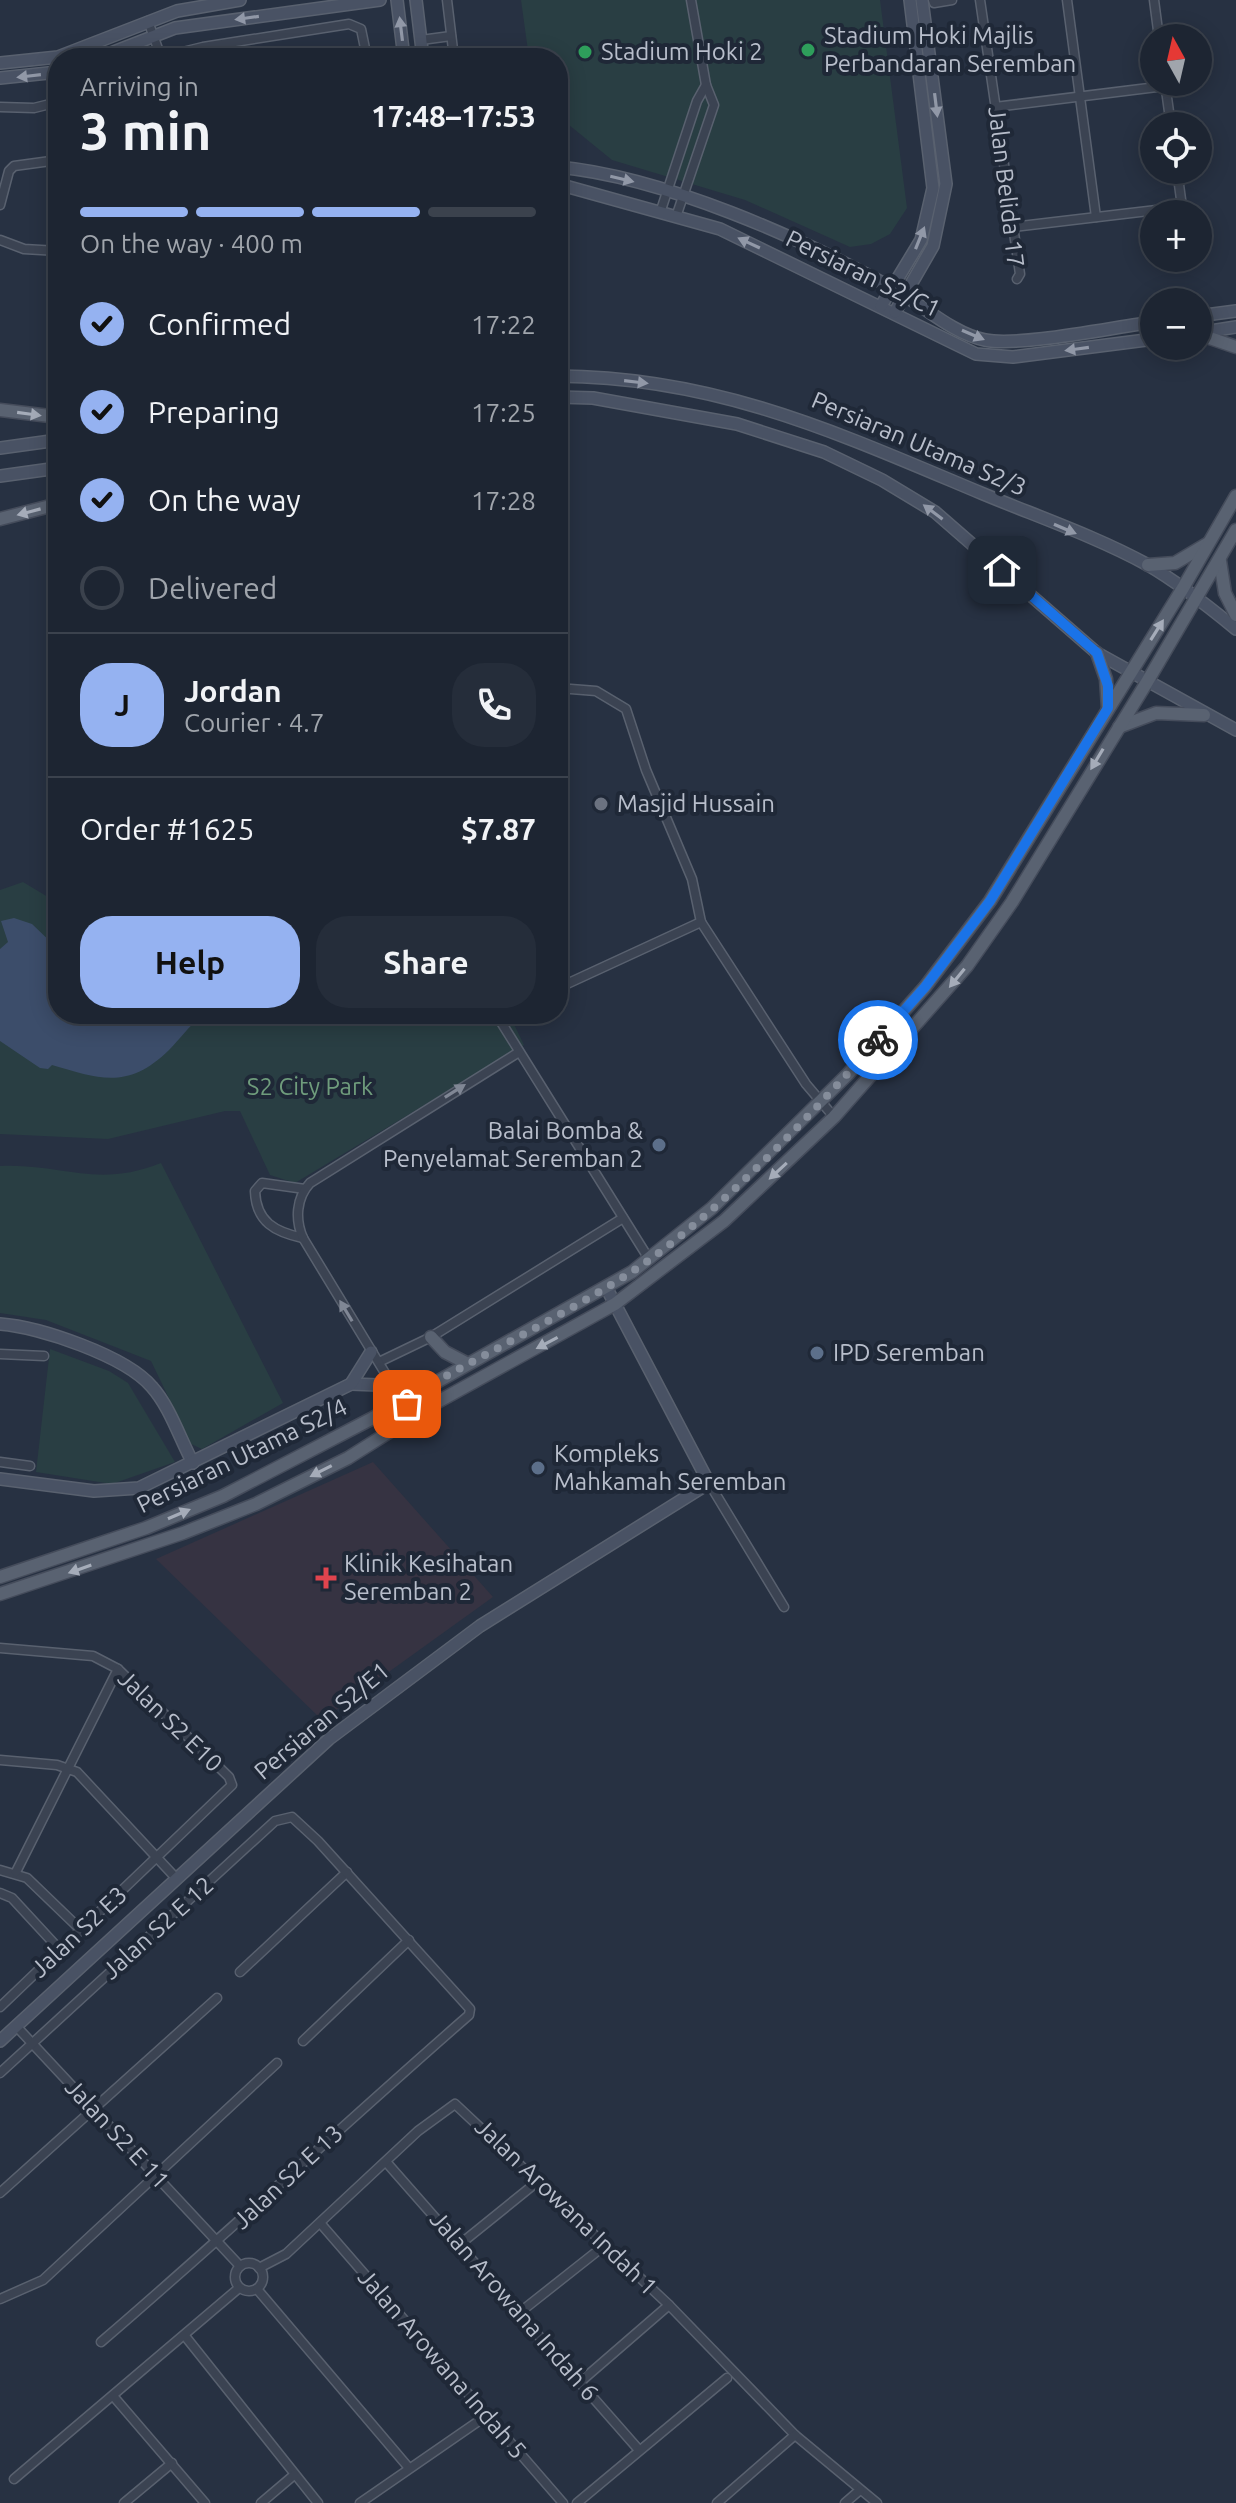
<!DOCTYPE html>
<html lang="en">
<head>
<meta charset="utf-8">
<style>
	body { margin:0; font-family:Ubuntu,sans-serif; background:#252d3a; color:#f1f3f6; height:100vh; display:flex; flex-direction:column; font-size:30px; white-space:nowrap }
	* { box-sizing:border-box; margin:0 }
	p { font-size:26px; color:#a0a5ac }
	.icon { flex:none; width:44px; height:44px; fill:none; stroke:currentColor; stroke-width:2; stroke-linecap:round; stroke-linejoin:round }
	.map { position:relative; flex:1; overflow:hidden }
	.drawer { position:absolute; left:48px; top:48px; width:520px; height:976px; display:flex; flex-direction:column; background:#1d2532; border-radius:32px; box-shadow:0 4px 20px #0003,0 0 0 2px #3b424d }
	.drawer>* { flex:none }
	.needle { width:52px; rotate:352deg }
	.fabs { position:absolute; left:1140px; top:24px; display:grid; gap:16px }
	.fabs a { display:grid; place-items:center; width:72px; height:72px; border-radius:50%; background:#1d2532; box-shadow:0 4px 20px #0003,0 0 0 2px #3b424d; font-size:40px }
	.pin { position:absolute; display:grid; place-items:center; width:68px; height:68px; color:#fff; margin:-34px; border-radius:16px; box-shadow:0 4px 12px #0006 }
	.courier { position:absolute; display:grid; place-items:center; width:80px; height:80px; margin:-40px; border:6px solid #1a73e8; border-radius:50%; background:#fff; color:#222; box-shadow:0 2px 10px #0007 }
	.overview em { font-style:normal; font-weight:600 }
	.overview div { display:flex; flex-direction:column-reverse }
	.overview { display:flex; align-items:center; justify-content:space-between; height:136px; padding:0 32px }
	h1 { font-size:52px; font-weight:600; line-height:60px }
	.bar { display:grid; grid-template-columns:repeat(4,1fr); gap:12px 8px; align-content:center; height:96px; padding:0 32px }
	.bar i { height:10px; border-radius:6px; background:#3b424d }
	.bar .on { background:#95b2f1 }
	.bar p { grid-column:span 4 }
	.line { display:flex; align-items:center; gap:20px; padding:0 32px; border-top:2px solid #3b424d }
	.line div { flex:1 }
	.round { display:grid; place-items:center; flex:none; width:84px; height:84px; border-radius:32px; background:#252d3a }
	ol { padding:0 32px; list-style:none }
	li { display:flex; align-items:center; gap:24px; height:88px }
	li p { margin-inline-start:auto }
	li .icon { padding:8px; border-radius:50%; background:#95b2f1; color:#111; stroke-width:4 }
	li:last-child { color:#a0a5ac }
	li i { width:44px; height:44px; border:4px solid #3b424d; border-radius:50% }
	.cta { display:flex; gap:16px; margin-top:auto; padding:16px 32px }
	.cta a { flex:1; height:92px; border-radius:32px; background:#95b2f1; color:#111; font-size:32px; font-weight:600; line-height:92px; text-align:center }
	.cta a+a { background:#252d3a; color:#f1f3f6 }
	.map>svg:first-child { display:block }
</style>
</head>
<body>
<div class="map">
<svg width="1236" height="2503" viewBox="0 0 1236 2503">
	<rect width="100%" height="100%" fill="#273142"/>
	<!-- medical -->
	<path fill="#363342" d="M373,1462L493,1597L322,1720L156,1559Z"/>
	<!-- green -->
	<g fill="#293e43">
		<path d="M521,0H880L907,208L890,234L871,244L850,247L745,200L612,160L558,116V58H529Z"/>
		<path d="M23,882L58,903V1014H509L524,1045L295,1183L270,1175L240,1111H225L108,1139L0,1134V890Z"/>
		<path d="M161,1163L283,1403L202,1449L191,1444L151,1361L46,1320L0,1313V1166C62,1163 96,1189 161,1163Z"/>
		<path d="M50,1349L109,1371L128,1383L175,1462L112,1484L36,1472Z"/>
	</g>
	<!-- water -->
	<path fill="#3c4d6a" d="M14,918L32,924L58,949V1014H205C190,1024 181,1038 169,1050C128,1090 100,1079 52,1065L48,1069L40,1068L0,1041V949L8,942L1,921Z"/>
	<g fill="none" stroke-linecap="round" stroke-linejoin="round">
		<defs>
			<g id="street">
				<path d="M447,0L454,58"/>
				<path d="M933,0L934,3L952,0"/>
				<path d="M980,0L1020,274L1017,279"/>
				<path d="M1067,0L1096,217"/>
				<path d="M1154,0L1159,38"/>
				<path d="M148,21L161,57"/>
				<path d="M421,40L451,36"/>
				<path d="M158,58L203,47L349,24L361,29L367,58"/>
				<path d="M1165,83L1171,126"/>
				<path d="M0,107L34,108L58,102"/>
				<path d="M995,107L1165,86"/>
				<path d="M1177,170L1183,214"/>
				<path d="M0,205L9,171L14,166L58,160"/>
				<path d="M661,210L697,101L706,85"/>
				<path d="M677,214L714,105L706,85L691,0"/>
				<path d="M1013,227L1182,207"/>
				<path d="M0,240L24,249L58,251"/>
				<path d="M558,688L596,691L626,709L646,770L692,879L701,922"/>
				<path d="M558,988L701,922L806,1084L834,1117"/>
				<path d="M496,1014L649,1259"/>
				<path d="M303,1238C275,1232 256,1222 255,1191L262,1183L305,1189"/>
				<path d="M0,1354L44,1356"/>
				<path d="M379,1362L431,1337L623,1218"/>
				<path d="M399,1396L303,1238C295,1220 296,1198 310,1183L519,1052"/>
				<path d="M0,1462L30,1466"/>
				<path d="M709,1483L784,1607"/>
				<path d="M0,1648L93,1656L118,1669L229,1777L232,1785L0,2007"/>
				<path d="M0,1760L57,1765L77,1772L175,1877"/>
				<path d="M0,1870L27,1878L81,1930"/>
				<path d="M16,1872L118,1669"/>
				<path d="M0,1893L12,1898L60,1950"/>
				<path d="M240,1972L347,1872"/>
				<path d="M16,2026L240,2266"/>
				<path d="M303,2041L409,1940"/>
				<path d="M0,2073L275,1821L292,1817L318,1841L470,2009L469,2015C345,2123 226,2235 101,2342"/>
				<path d="M387,2163L639,2450"/>
				<path d="M0,2193L217,1998"/>
				<path d="M321,2224L563,2503"/>
				<path d="M459,2245L537,2182"/>
				<circle cx="249" cy="2277" r="14"/>
				<path d="M259,2268L286,2254L418,2131L455,2104L669,2305L795,2435L877,2503"/>
				<path d="M257,2289L409,2468"/>
				<path d="M0,2299L43,2280L277,2063"/>
				<path d="M519,2313L605,2245"/>
				<path d="M185,2336L318,2503"/>
				<path d="M580,2382L669,2305"/>
				<path d="M114,2397L205,2503"/>
				<path d="M14,2479L239,2288"/>
				<path d="M124,2503L172,2463"/>
				<path d="M261,2503L294,2475"/>
				<path d="M360,2503L486,2416"/>
				<path d="M577,2503L727,2378"/>
				<path d="M717,2503L795,2435"/>
				<path d="M845,2503L860,2490"/>
			</g>
			<g id="secondary">
				<path d="M397,0L404,58"/>
				<path d="M416,0L423,58"/>
				<path d="M98,58L175,28L380,0"/>
				<path d="M0,63L58,57L177,11L240,0"/>
				<path d="M0,78L58,72"/>
				<path d="M558,167C664,177 801,238 894,289C923,305 953,334 985,340C1020,347 1114,327 1154,322"/>
				<path d="M558,184L720,229L976,354L1013,357L1154,339"/>
				<path d="M881,306L921,240L933,188L910,0"/>
				<path d="M895,312L933,246L946,184L922,0"/>
				<path d="M1198,316L1236,311"/>
				<path d="M1198,333L1236,327"/>
				<path d="M558,376C717,377 838,433 981,493C1036,516 1095,536 1148,565C1179,583 1208,606 1236,629"/>
				<path d="M558,397L593,398L737,424L824,452L882,480L935,512L1097,653L1236,730"/>
				<path d="M0,448L58,440"/>
				<path d="M0,476L58,468"/>
				<path d="M0,1324C40,1327 126,1356 152,1387C170,1407 180,1439 193,1463"/>
				<path d="M351,1384L378,1385L402,1401"/>
				<path d="M0,1479L94,1491L139,1488L351,1384L371,1352"/>
				<path d="M0,2041L329,1739L480,1626L709,1483L606,1287"/>
			</g>
			<g id="primary">
				<path d="M1198,334L1236,347"/>
				<path d="M0,410L58,417"/>
				<path d="M0,519L58,504"/>
				<path d="M1220,561L1225,593L1236,615"/>
				<path d="M1148,565L1175,563L1207,544"/>
				<path d="M1097,653L1106,679L1108,708"/>
				<path d="M1119,727L1156,713L1204,715"/>
				<path d="M431,1337L445,1352L466,1363"/>
				<path d="M0,1577L146,1528L223,1496L371,1419L632,1272L712,1208L848,1074L925,987L990,901L1183,588L1236,496"/>
				<path d="M0,1594L183,1533L256,1504L348,1458L432,1405L615,1304L724,1221L834,1117L967,966L1012,902L1147,682L1236,530"/>
			</g>
		</defs>
		<!-- street casing -->
		<use href="#street" stroke="#59616f" stroke-width="11"/>
		<!-- secondary casing -->
		<use href="#secondary" stroke="#59616f" stroke-width="14"/>
		<!-- primary casing -->
		<use href="#primary" stroke="#454c5b" stroke-width="15"/>
		<!-- street -->
		<use href="#street" stroke="#3b4352" stroke-width="8"/>
		<!-- secondary -->
		<use href="#secondary" stroke="#495264" stroke-width="11"/>
		<!-- primary -->
		<use href="#primary" stroke="#596271" stroke-width="12"/>
	</g>
	<!-- one-way arrows -->
	<defs><path id="oneway-solid" d="M-6-.8H1V-3.2L6.5 0L1 3.2V.8H-6Z" transform="scale(2)"/></defs>
	<g fill="#9198a7">
		<use href="#oneway-solid" transform="translate(247 18) rotate(172)"/>
		<use href="#oneway-solid" transform="translate(401 29) rotate(-97)"/>
		<use href="#oneway-solid" transform="translate(29 76) rotate(173)"/>
		<use href="#oneway-solid" transform="translate(936 105) rotate(83)"/>
		<use href="#oneway-solid" transform="translate(622 179) rotate(13)"/>
		<use href="#oneway-solid" transform="translate(920 238) rotate(-68)"/>
		<use href="#oneway-solid" transform="translate(749 243) rotate(-155)"/>
		<use href="#oneway-solid" transform="translate(973 335) rotate(23)"/>
		<use href="#oneway-solid" transform="translate(1077 349) rotate(172)"/>
		<use href="#oneway-solid" transform="translate(636 382) rotate(7)"/>
		<use href="#oneway-solid" transform="translate(933 512) rotate(-143)"/>
		<use href="#oneway-solid" transform="translate(1065 529) rotate(23)"/>
	</g>
	<g fill="#a5acb9">
		<use href="#oneway-solid" transform="translate(29 414) rotate(8)"/>
		<use href="#oneway-solid" transform="translate(29 512) rotate(165)"/>
		<use href="#oneway-solid" transform="translate(1157 630) rotate(-58)"/>
		<use href="#oneway-solid" transform="translate(1097 759) rotate(121)"/>
		<use href="#oneway-solid" transform="translate(957 978) rotate(129)"/>
		<use href="#oneway-solid" transform="translate(778 1171) rotate(137)"/>
		<use href="#oneway-solid" transform="translate(547 1343) rotate(152)"/>
		<use href="#oneway-solid" transform="translate(321 1471) rotate(153)"/>
		<use href="#oneway-solid" transform="translate(179 1514) rotate(-23)"/>
		<use href="#oneway-solid" transform="translate(80 1569) rotate(161)"/>
	</g>
	<g fill="#808795">
		<use href="#oneway-solid" transform="translate(455 1091) rotate(-32)"/>
		<use href="#oneway-solid" transform="translate(346 1311) rotate(-121)"/>
	</g>
	<g fill="none" stroke-linecap="round" stroke-linejoin="round">
		<!-- done -->
		<path stroke="#858d9b" stroke-width="8" stroke-dasharray="0 14.4" d="M407,1404L402,1401C477,1357 556,1320 630,1273C716,1217 809,1117 878,1040"/>
		<!-- route -->
		<path stroke="#1a73e8" stroke-width="10" d="M878,1040L925,987L990,901L1108,708V686L1097,653L1002,570"/>
	</g>
	<!-- markers -->
	<g fill="#2e9e5b" stroke="#1f2837" stroke-width="3">
		<circle cx="808" cy="50" r="8"/>
		<circle cx="585" cy="52" r="8"/>
	</g>
	<circle fill="#6b7280" stroke="#1f2837" stroke-width="3" cx="601" cy="804" r="8"/>
	<g fill="#5c6f8a" stroke="#1f2837" stroke-width="3">
		<circle cx="659" cy="1145" r="8"/>
		<circle cx="817" cy="1353" r="8"/>
		<circle cx="538" cy="1468" r="8"/>
	</g>
	<path fill="#e0444e" stroke="#1f2837" stroke-width="3" d="M322 1566h8v8h8v8h-8v8h-8v-8h-8v-8h8z"/>
	<g text-anchor="middle" stroke-width="8" stroke-linejoin="round" paint-order="stroke">
		<!-- poi labels -->
		<g font-size="24" fill="#b8becb" stroke="#1f2837" text-anchor="start">
			<text x="824" y="44">Stadium Hoki Majlis<tspan x="824" dy="28">Perbandaran Seremban</tspan></text>
			<text x="601" y="60">Stadium Hoki 2</text>
			<text x="617" y="812">Masjid Hussain</text>
			<text x="643" y="1139" text-anchor="end">Balai Bomba &amp;<tspan x="643" dy="28">Penyelamat Seremban 2</tspan></text>
			<text x="833" y="1361">IPD Seremban</text>
			<text x="554" y="1462">Kompleks<tspan x="554" dy="28">Mahkamah Seremban</tspan></text>
			<text x="344" y="1572">Klinik Kesihatan<tspan x="344" dy="28">Seremban 2</tspan></text>
		</g>
		<!-- street labels -->
		<g font-size="24" fill="#b8becb" stroke="#1f2837">
			<text transform="translate(1006 187) rotate(83)" y="8">Jalan Belida 17</text>
			<text transform="translate(863 274) rotate(26)" y="8">Persiaran S2/C1</text>
			<text transform="translate(919 444) rotate(23)" y="8">Persiaran Utama S2/3</text>
			<text transform="translate(242 1456) rotate(-26)" y="8">Persiaran Utama S2/4</text>
			<text transform="translate(170 1721) rotate(44)" y="8">Jalan S2 E10</text>
			<text transform="translate(322 1721) rotate(-40)" y="8">Persiaran S2/E1</text>
			<text transform="translate(158 1928) rotate(-42)" y="8">Jalan S2 E 12</text>
			<text transform="translate(79 1932) rotate(-43)" y="8">Jalan S2 E3</text>
			<text transform="translate(117 2134) rotate(47)" y="8">Jalan S2 E 11</text>
			<text transform="translate(288 2177) rotate(-43)" y="8">Jalan S2 E 13</text>
			<text transform="translate(566 2207) rotate(44)" y="8">Jalan Arowana Indah 1</text>
			<text transform="translate(514 2306) rotate(49)" y="8">Jalan Arowana Indah 6</text>
			<text transform="translate(442 2364) rotate(49)" y="8">Jalan Arowana Indah 5</text>
		</g>
		<!-- park labels -->
		<g font-size="24" fill="#6f9c7c" stroke="#1f2837">
			<text x="310" y="1095">S2 City Park</text>
		</g>
	</g>
</svg>
<div class="fabs">
<a><svg class="needle" viewBox="-14 -14 28 28"><path d="M0-13l5 13h-10z" fill="#e53935"/><path d="M0 13l5-13h-10z" fill="#a0a5ac"/></svg></a>
<a><svg class="icon" aria-label="locate" viewBox="0 0 24 24"><circle cx="12" cy="12" r="6"/><path d="M12 2v4M12 18v4M2 12h4M18 12h4"/></svg></a>
<a>+</a>
<a>−</a>
</div>
<div class="pin" style="left:407px;top:1404px;background:#ea580c"><svg class="icon" aria-label="bag" viewBox="0 0 24 24"><path d="M5 8h14l-1 12H6zM9 8a3 3 0 0 1 6 0"/></svg></div>
<div class="pin" style="left:1002px;top:570px;background:#1f2937"><svg class="icon" aria-label="home" viewBox="0 0 24 24"><path d="M3 11l9-7 9 7M6 9v11h12V9"/></svg></div>
<div class="courier" style="left:878px;top:1040px"><svg class="icon" aria-label="bike" viewBox="0 0 24 24"><circle cx="6" cy="16" r="4"/><circle cx="18" cy="16" r="4"/><path d="M6 16l4-8h5l3 8M10 8l3 8H6M13 5h3"/></svg></div>
<section class="drawer">
<div class="overview"><div><h1>3 min</h1><p>Arriving in</p></div><em>17:48–17:53</em></div>
<div class="bar"><i class="on"></i><i class="on"></i><i class="on"></i><i></i><p>On the way · 400 m</p></div>
<ol>
<li><svg class="icon" aria-label="check" viewBox="0 0 24 24"><path d="M5 12l5 5 9-10"/></svg>Confirmed<p>17:22</p></li>
<li><svg class="icon" aria-label="check" viewBox="0 0 24 24"><path d="M5 12l5 5 9-10"/></svg>Preparing<p>17:25</p></li>
<li><svg class="icon" aria-label="check" viewBox="0 0 24 24"><path d="M5 12l5 5 9-10"/></svg>On the way<p>17:28</p></li>
<li><i></i>Delivered</li>
</ol>
<div class="line" style="height:144px"><b class="round" style="background:#95b2f1;color:#111">J</b><div><b>Jordan</b><p>Courier · 4.7</p></div><a class="round"><svg class="icon" aria-label="phone" viewBox="0 0 24 24"><path d="M5 4h4l2 5-3 2q2 4 5 5l2-3 5 2v4C11 20 4 13 5 4z"/></svg></a></div>
<div class="line" style="height:104px"><div>Order #1625</div><b>$7.87</b></div>
<div class="cta"><a>Help</a><a>Share</a></div>
</section>
</div>
</body>
</html>
